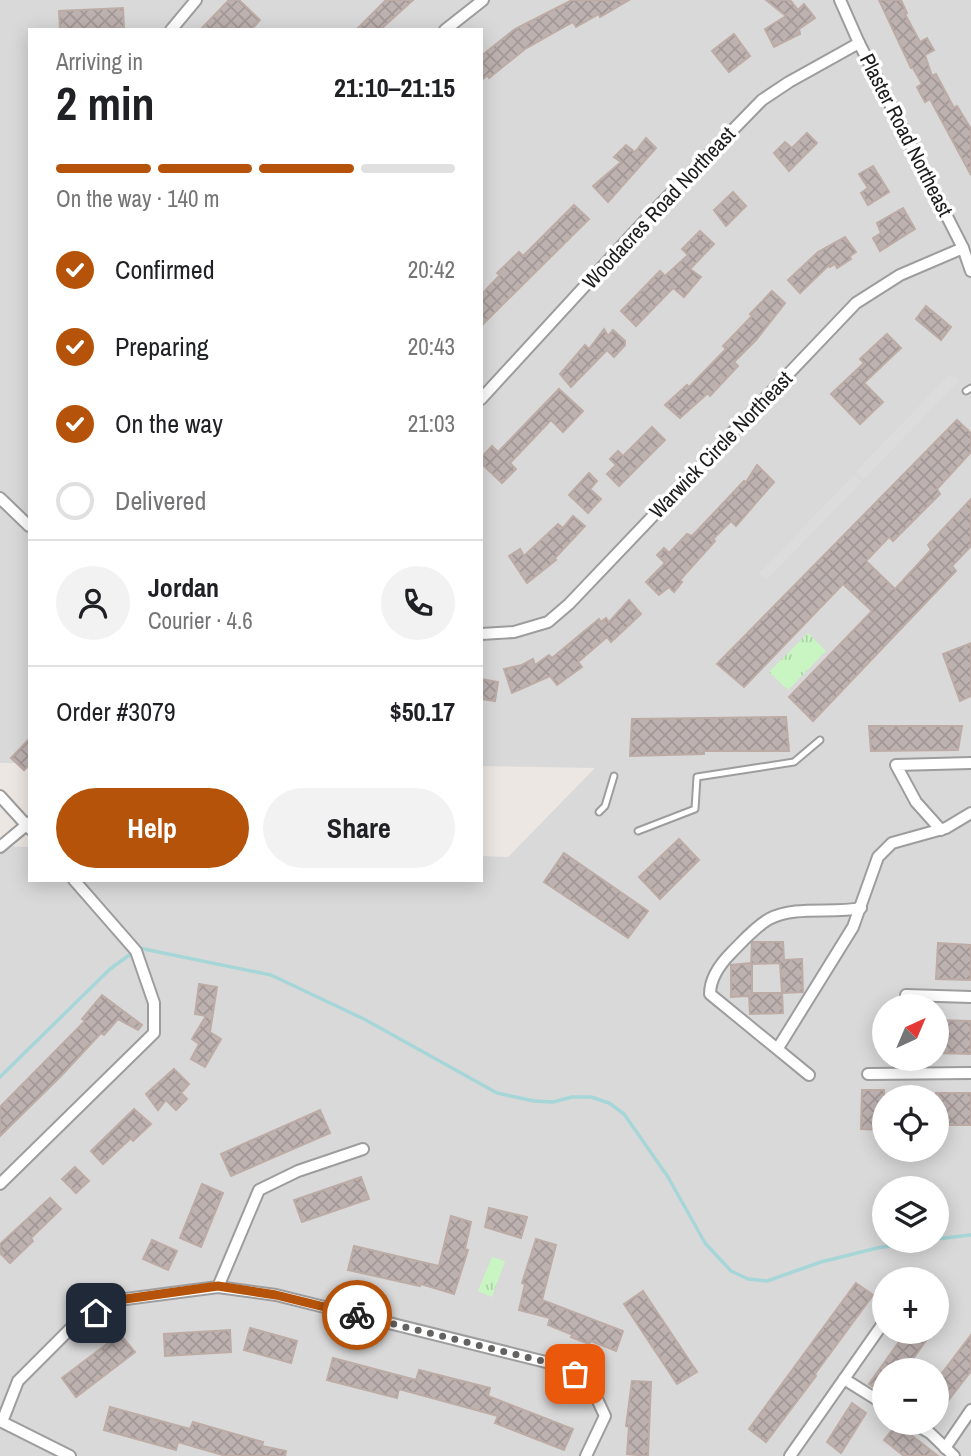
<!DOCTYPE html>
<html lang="en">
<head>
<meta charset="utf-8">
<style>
	body { margin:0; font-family:"Archivo Narrow",sans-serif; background:#f2f2f2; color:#202124; height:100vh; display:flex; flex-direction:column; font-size:26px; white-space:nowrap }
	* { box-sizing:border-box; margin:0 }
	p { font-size:23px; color:#757577 }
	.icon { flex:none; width:38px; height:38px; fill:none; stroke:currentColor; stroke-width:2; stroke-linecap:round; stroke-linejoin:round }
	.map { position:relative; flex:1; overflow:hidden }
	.drawer { position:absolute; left:28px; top:28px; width:455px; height:854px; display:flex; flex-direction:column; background:#fff; border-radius:0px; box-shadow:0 4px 18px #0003 }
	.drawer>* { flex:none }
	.needle { width:46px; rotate:44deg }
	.controls { position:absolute; left:872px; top:994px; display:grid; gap:14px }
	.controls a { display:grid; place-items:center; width:77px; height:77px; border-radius:50%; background:#fff; box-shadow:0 4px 18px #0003; font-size:35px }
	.pin { position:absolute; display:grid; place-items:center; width:60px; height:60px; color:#fff; margin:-30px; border-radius:14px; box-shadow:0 4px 10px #0006 }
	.courier { position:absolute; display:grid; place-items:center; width:70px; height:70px; margin:-35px; border:5px solid #b45309; border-radius:50%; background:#fff; color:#222; box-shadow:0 2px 9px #0007 }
	.head em { font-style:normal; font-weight:700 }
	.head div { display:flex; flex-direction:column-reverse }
	.head { display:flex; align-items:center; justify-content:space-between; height:119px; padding:0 28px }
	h1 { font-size:46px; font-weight:700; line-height:52px }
	.bar { display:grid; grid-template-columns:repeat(4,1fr); gap:10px 7px; align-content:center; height:84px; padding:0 28px }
	.bar i { height:9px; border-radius:5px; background:#e0e0e0 }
	.bar .on { background:#b45309 }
	.bar p { grid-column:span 4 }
	.line { display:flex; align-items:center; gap:18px; padding:0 28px; border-top:2px solid #e0e0e0 }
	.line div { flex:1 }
	.round { display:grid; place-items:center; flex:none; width:74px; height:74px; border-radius:37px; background:#f2f2f2 }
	ol { padding:0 28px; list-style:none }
	li { display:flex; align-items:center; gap:21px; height:77px }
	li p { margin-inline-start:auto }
	li .icon { padding:7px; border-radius:50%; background:#b45309; color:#fff; stroke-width:4 }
	li:last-child { color:#757577 }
	li i { width:38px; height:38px; border:4px solid #e0e0e0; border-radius:50% }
	.button { display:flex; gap:14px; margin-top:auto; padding:14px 28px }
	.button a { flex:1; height:80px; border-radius:42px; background:#b45309; color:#fff; font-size:28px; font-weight:700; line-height:80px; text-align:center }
	.button a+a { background:#f2f2f2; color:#202124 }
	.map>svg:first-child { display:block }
</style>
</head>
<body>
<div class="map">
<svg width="971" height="1456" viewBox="0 0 971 1456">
	<defs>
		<pattern id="park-tufts" width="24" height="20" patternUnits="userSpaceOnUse" patternTransform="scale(1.75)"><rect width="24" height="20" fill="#c8f5c2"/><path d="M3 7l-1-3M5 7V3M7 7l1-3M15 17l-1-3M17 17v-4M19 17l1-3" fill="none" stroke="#abd1a6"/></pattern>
		<pattern id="building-cross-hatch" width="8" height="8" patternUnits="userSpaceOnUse" patternTransform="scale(1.75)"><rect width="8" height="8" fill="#bdb2b0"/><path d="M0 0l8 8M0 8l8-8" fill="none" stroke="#a29897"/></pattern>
	</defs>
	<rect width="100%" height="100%" fill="#ede7e3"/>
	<!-- residential -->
	<path fill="#dad9d9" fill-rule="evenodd" d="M0,0H971V1456H0V846L30,847V880H481V856L508,857L595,768L481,766V30H30V763H0ZM884,1006H936V1059H884ZM884,1097H936V1150H884ZM884,1188H936V1241H884ZM884,1279H936V1332H884ZM884,1370H936V1423H884Z"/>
	<!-- park -->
	<g fill="url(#park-tufts)">
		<path d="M808,633L826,651L788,690L769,672Z"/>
		<path d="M492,1257L505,1261L492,1297L478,1291Z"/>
	</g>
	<!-- parking -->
	<g fill="#dcdcdc">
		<path d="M949,375L960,380L864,479L856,471Z"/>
		<path d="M854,475L862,482L766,580L759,573Z"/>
	</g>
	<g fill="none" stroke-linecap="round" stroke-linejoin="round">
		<!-- stream -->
		<g stroke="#a6d6d8" stroke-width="3.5">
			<path d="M0,1077L110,969L139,948L271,975L364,1019L497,1093L534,1101L553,1102L572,1097H591L609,1103L624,1114L668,1177L705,1243L731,1271L748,1279L767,1281L821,1262L877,1248L923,1241"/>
			<path d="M936,1239L971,1235"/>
		</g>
	</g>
	<!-- building -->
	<g fill="url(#building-cross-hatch)" stroke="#bdaca6" stroke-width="2" fill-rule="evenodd">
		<path d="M229,0H239L260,20L251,30H200Z"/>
		<path d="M386,0H413L380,30H356Z"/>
		<path d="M572,0H629L600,17L599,14L576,27L573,22L525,49L489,78L487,75L481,81V56L515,29Z"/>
		<path d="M766,0H790L798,10L804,4L815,18L799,29L800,34L774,47L765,29L786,16Z"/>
		<path d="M879,0H901L907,13L905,14L920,42L927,38L934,50L925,55L932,76L936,74L954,108L957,106L971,129V175L930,99L925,102L917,87L922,84L913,68H911Z"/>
		<path d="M123,8L124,28L60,30L59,11Z"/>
		<path d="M734,34L750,56L729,72L712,51Z"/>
		<path d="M807,133L817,143L789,171L774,153L785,142L792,148Z"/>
		<path d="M646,138L656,148L608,202L593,186L621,162L614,157L626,145L635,152Z"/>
		<path d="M873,166L889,192L868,205L861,193L868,188L859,174Z"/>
		<path d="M733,192L746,206L726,226L714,210Z"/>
		<path d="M574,205L589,219L481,326V295L500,275L497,273L519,252L523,256Z"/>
		<path d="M903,208L915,229L880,251L873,238L881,233L877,223Z"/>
		<path d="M700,231L714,244L690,269L701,277L684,297L673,288L636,326L621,311L660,271L665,276L688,255L682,249Z"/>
		<path d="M845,237L856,252L850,256L851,259L837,268L835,264L830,267L829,265L800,293L788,280L818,252Z"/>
		<path d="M772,291L785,303L756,340L734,362L738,366L710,396L708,393L680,418L665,405L687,385L689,387L726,349L723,346L752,316L750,314Z"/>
		<path d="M926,306L951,327L941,340L916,319Z"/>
		<path d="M604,329L608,336L613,330L625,341V345L614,357L607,350L571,387L560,374L585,345L589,349Z"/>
		<path d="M887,334L901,348L864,383L883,402L860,424L831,394L864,363L860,359Z"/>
		<path d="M559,389L583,411L563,432L551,420L510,463L516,469L502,483L481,463V458L492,446L498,452Z"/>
		<path d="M957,420L971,433V452L937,489L940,494L893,541L889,537L866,561L895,589L931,550L928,545L971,499V546L952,566L956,571L813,721L789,697L872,611L843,584L744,687L717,664Z"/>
		<path d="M652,427L665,440L619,486L607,474L616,465L610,459L618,451L623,456Z"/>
		<path d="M757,465L774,482L736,526L731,521L713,539L715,541L680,580L682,582L674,592L669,587L659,595L646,582L665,563L657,555L664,548L669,553L687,534L692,536L744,481L746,482Z"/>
		<path d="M589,473L597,481L590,489L601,499L588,513L569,495Z"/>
		<path d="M573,516L585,526L554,559L556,560L527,583L509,556L520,549L524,556L558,524L563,528Z"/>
		<path d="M629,600L641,614L611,642L607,637L578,662L582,667L557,685L550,676L512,693L504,669L522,665L533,659L535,665L549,655L552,658L599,619L601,622L606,618L609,622Z"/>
		<path d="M971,643V696L960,701L943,654Z"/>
		<path d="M481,679L498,682L495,701L481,699Z"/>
		<path d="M786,717L789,751H704V754L630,756L632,719Z"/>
		<path d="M869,726H962L958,750L871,751Z"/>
		<path d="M30,738V764L24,770L11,758Z"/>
		<path d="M679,839L699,860L660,899L639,877Z"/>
		<path d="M564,853L648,911L628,938L544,882Z"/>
		<path d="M752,942H783L784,960L802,959L803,992L782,993L783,1013L750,1014L749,996L731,997V965L751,963ZM780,963L782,993H752V964Z"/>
		<path d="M938,943L971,945V980L936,979Z"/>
		<path d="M199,984L217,987L210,1032L221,1039L205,1067L191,1059L199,1044L192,1039L206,1016L195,1014Z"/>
		<path d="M102,995L142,1025L138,1030L118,1019L104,1035L101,1033L62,1075L0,1136V1107L85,1021L82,1019Z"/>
		<path d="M936,1020L971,1021V1054L936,1053Z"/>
		<path d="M174,1069L189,1084L181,1093L187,1099L176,1110L166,1100L158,1110L146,1094Z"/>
		<path d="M862,1090H884V1130L861,1129Z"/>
		<path d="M936,1093H971V1125H938Z"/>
		<path d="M134,1109L151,1124L133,1141L131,1138L103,1164L91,1151Z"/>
		<path d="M320,1110L330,1133L231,1176L221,1154Z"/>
		<path d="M75,1167L89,1181L76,1193L62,1179Z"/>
		<path d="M361,1177L369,1199L302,1222L294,1200Z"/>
		<path d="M202,1184L223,1193L201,1247L180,1238Z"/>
		<path d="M50,1198L61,1209L31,1238L33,1241L10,1263L0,1253V1244Z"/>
		<path d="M489,1208L527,1217L521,1238L485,1227Z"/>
		<path d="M451,1216L471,1222L465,1249L468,1250L454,1294L421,1284L420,1286L348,1270L354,1246L439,1266Z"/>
		<path d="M536,1239L556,1245L542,1300L623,1331L616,1351L591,1341L589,1344L571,1337L573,1335L548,1325L550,1318L519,1310L525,1284L522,1283Z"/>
		<path d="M152,1240L177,1251L168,1270L143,1259Z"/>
		<path d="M856,1283L873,1295L815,1374L816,1376L766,1442L749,1429Z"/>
		<path d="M643,1291L697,1372L677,1384L624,1304Z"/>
		<path d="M250,1328L297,1341L291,1363L244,1350Z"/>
		<path d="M230,1330L231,1352L165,1356L164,1334Z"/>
		<path d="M906,1332H932L905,1370H884V1394L869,1384Z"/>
		<path d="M120,1334L135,1352L76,1397L62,1378Z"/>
		<path d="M971,1335V1371L936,1416V1381Z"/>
		<path d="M333,1358L416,1380L419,1370L490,1388L488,1396L573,1429L564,1450L495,1423L498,1416L399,1389L397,1398L327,1380Z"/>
		<path d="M632,1381L651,1382L648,1456L627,1454L629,1427L626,1426Z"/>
		<path d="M852,1403L866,1413L841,1453L827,1442Z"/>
		<path d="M110,1407L190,1429L193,1422L263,1442L262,1446L286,1451L285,1456H226L178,1442L176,1450L104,1430Z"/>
		<path d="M897,1424L938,1456H904L884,1440Z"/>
	</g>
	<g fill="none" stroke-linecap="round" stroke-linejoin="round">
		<defs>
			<g id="lane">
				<path d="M966,391L971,388"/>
				<path d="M599,812L605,806L614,776"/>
				<path d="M638,831L695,809L697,777L794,762L820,740"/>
			</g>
			<g id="street">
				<path d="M840,0L859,43L963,248L971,271"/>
				<path d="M171,30L196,0"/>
				<path d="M445,30L483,0"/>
				<path d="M481,399L651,214L762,100L789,82L859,43"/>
				<path d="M0,498L29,526"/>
				<path d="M481,634L514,632L548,622L569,604L856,303L900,275L963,248"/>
				<path d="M0,796L30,829"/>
				<path d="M941,830L916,802L896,765L971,763"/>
				<path d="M0,847L30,822"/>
				<path d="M906,995L971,997"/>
				<path d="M778,1048L853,927L878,857L892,843L946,828L971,813"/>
				<path d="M868,1074L971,1073"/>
				<path d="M809,1075L710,994C710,978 721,963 732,952C743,941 755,927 769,919C796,905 832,914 861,908"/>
				<path d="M0,1184L154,1033V1003L136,951L74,880"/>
				<path d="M218,1287L259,1190L298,1171L363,1149"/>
				<path d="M844,1379L884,1404"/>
				<path d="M913,1423L930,1433L954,1456"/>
				<path d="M945,1448L971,1410"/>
				<path d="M70,1456L2,1422L18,1381L74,1325L118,1300L218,1287L276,1295L558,1365L590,1384L605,1416L586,1456"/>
				<path d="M790,1456L884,1322"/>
			</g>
		</defs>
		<!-- lane casing -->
		<use href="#lane" stroke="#9d9d9d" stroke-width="9"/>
		<!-- street casing -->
		<use href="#street" stroke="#9d9d9d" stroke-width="14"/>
		<!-- lane -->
		<use href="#lane" stroke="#fff" stroke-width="5"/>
		<!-- street -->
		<use href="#street" stroke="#fff" stroke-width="10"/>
	</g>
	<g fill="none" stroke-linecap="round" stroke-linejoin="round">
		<!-- done -->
		<path stroke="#656362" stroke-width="7" stroke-dasharray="0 12.6" d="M357,1315L558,1365L575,1374"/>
		<!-- route -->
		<path stroke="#b45309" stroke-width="9" d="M96,1313L118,1300L218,1286L276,1295L357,1315"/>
	</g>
	<g text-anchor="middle" stroke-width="7" stroke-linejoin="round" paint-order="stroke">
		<!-- street labels -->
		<g font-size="21" fill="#1c1c1c" stroke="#fff">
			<text transform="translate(906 135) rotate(63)" y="7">Plaster Road Northeast</text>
			<text transform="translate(659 208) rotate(-47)" y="7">Woodacres Road Northeast</text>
			<text transform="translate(721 445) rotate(-46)" y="7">Warwick Circle Northeast</text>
		</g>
	</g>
</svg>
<div class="controls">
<a><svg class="needle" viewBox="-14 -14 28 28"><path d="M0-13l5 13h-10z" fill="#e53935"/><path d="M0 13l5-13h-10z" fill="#757577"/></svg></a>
<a><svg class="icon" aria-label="locate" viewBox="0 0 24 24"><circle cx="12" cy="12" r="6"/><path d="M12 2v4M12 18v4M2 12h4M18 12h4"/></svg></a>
<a><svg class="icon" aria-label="layers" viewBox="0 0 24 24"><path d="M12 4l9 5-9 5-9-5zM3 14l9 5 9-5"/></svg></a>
<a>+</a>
<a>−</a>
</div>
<div class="pin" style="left:575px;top:1374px;background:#ea580c"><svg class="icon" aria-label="bag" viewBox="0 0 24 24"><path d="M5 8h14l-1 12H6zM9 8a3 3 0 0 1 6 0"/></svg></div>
<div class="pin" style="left:96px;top:1313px;background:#1f2937"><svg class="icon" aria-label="home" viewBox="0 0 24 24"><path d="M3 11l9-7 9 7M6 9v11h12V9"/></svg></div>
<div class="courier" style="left:357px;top:1315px"><svg class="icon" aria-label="bike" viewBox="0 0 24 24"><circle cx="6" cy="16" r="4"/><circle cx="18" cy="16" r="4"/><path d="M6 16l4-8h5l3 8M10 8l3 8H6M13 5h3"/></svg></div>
<section class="drawer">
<div class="head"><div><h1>2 min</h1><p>Arriving in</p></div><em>21:10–21:15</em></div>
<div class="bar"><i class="on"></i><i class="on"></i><i class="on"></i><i></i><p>On the way · 140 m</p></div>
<ol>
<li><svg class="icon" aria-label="check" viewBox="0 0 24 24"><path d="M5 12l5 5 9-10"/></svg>Confirmed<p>20:42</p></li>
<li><svg class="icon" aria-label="check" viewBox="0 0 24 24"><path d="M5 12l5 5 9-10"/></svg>Preparing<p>20:43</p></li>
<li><svg class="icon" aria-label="check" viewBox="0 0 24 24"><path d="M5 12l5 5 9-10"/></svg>On the way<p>21:03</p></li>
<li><i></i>Delivered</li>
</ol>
<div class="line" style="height:126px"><a class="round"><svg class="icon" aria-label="person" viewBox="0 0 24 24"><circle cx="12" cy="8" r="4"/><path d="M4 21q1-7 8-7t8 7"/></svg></a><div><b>Jordan</b><p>Courier · 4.6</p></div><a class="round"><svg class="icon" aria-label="phone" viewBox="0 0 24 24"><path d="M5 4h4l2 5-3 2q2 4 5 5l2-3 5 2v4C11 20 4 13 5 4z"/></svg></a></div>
<div class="line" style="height:91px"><div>Order #3079</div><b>$50.17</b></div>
<div class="button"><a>Help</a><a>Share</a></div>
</section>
</div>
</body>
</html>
